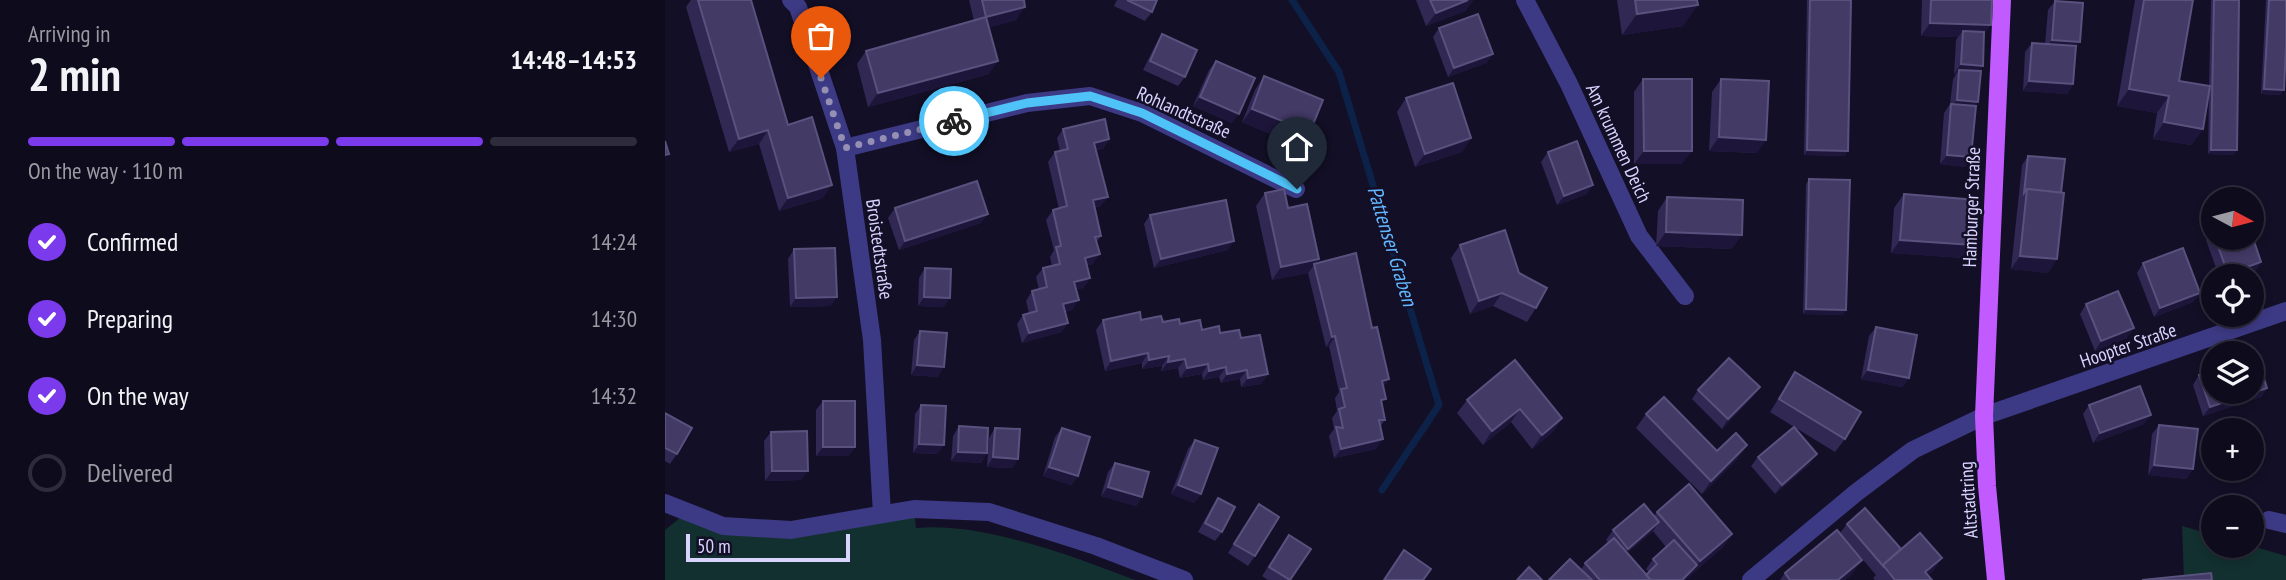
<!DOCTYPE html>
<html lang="en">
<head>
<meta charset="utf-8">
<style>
	body { margin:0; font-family:"PT Sans Narrow",sans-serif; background:#1c1929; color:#f1f3f6; height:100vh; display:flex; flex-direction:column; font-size:26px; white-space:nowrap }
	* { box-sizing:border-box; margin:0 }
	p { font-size:23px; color:#9b9ba3 }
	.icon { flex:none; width:38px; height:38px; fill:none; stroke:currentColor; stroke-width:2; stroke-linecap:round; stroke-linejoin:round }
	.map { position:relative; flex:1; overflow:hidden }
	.details { display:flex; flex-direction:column; background:#0e0b1c; width:665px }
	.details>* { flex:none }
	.needle { width:46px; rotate:97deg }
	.buttons { position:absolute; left:1536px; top:187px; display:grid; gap:14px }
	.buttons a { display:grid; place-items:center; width:63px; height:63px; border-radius:50%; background:#0e0b1c; box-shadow:0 4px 10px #0003,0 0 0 2px #2e2b3b; font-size:35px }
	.scale { position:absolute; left:21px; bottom:18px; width:164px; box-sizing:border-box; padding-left:7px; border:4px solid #d9d4ff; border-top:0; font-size:19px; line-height:24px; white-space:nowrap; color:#d9d4ff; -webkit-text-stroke:5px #130f26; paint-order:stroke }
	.pin { position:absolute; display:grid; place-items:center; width:60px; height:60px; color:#fff; margin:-72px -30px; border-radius:50% 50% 50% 0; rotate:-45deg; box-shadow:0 0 7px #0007 }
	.pin .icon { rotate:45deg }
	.courier { position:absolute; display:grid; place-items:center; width:70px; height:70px; margin:-35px; border:5px solid #4fc3f7; border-radius:50%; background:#fff; color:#222; box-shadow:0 2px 9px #0007 }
	.head em { font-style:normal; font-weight:700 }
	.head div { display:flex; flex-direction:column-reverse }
	.head { display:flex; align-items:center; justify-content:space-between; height:119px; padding:0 28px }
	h1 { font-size:46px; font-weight:700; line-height:52px }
	.bar { display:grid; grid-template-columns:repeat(4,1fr); gap:10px 7px; align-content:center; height:84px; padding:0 28px }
	.bar i { height:9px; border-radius:5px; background:#2e2b3b }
	.bar .current { background:#7c3aed }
	.bar p { grid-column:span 4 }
	ol { padding:0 28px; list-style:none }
	li { display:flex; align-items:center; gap:21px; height:77px }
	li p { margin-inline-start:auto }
	li .icon { padding:7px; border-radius:50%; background:#7c3aed; color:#fff; stroke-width:4 }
	li:last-child { color:#9b9ba3 }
	li i { width:38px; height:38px; border:4px solid #2e2b3b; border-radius:50% }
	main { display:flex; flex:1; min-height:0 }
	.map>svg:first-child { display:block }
</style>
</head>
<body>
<main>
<section class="details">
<div class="head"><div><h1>2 min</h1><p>Arriving in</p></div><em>14:48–14:53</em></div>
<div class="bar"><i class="current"></i><i class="current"></i><i class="current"></i><i></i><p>On the way · 110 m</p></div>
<ol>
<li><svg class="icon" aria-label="check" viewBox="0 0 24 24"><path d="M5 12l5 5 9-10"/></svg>Confirmed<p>14:24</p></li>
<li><svg class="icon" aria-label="check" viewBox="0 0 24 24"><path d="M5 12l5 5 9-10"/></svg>Preparing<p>14:30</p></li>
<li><svg class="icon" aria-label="check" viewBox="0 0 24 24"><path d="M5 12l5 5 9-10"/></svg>On the way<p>14:32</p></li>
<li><i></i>Delivered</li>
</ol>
</section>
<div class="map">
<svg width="1621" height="580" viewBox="0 0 1621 580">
	<rect width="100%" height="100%" fill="#130f26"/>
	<!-- green -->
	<g fill="#12302f">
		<path d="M249,509L251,528C318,522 408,556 470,580H0V530L21,513L126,530Z"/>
		<path d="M1517,526L1549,535V546H1587L1621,556V580H1519Z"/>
	</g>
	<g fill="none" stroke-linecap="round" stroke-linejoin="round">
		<!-- stream -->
		<path stroke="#0c2248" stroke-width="7" d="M627,0L674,72L774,405L717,490"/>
		<!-- minor -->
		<g stroke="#3d3a85" stroke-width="18">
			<path d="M126,0L133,7L180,148L207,340L217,514"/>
			<path d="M860,0L904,84L974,236L1020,296"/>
			<path d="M180,148L362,103L425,96L477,113L631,189"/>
			<path d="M0,503L58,526L126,530L249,509L324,512L431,546L519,580"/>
			<path d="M1604,520L1621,524"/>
			<path d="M1086,580L1192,492L1248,450L1319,416L1621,311"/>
		</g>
		<!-- major -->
		<path stroke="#c25bff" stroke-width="18" d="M1331,580L1322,486L1319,416L1337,0"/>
	</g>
	<!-- wall -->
	<g fill="#312854" fill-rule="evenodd">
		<path d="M26,0H86L123,125L158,198L114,211L94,144L64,152L21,7Z"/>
		<path d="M304,0H359L351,20L324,27V74L203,107L192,64L201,51L309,21Z"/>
		<path d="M452,0H492L487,12L480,21L449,6Z"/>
		<path d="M751,0H808L800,11L761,26Z"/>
		<path d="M952,0H1032L1018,26L957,35Z"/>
		<path d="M1142,0H1186L1180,156L1139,155Z"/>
		<path d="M1257,0H1327L1319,34L1314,71L1306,157L1300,167L1275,164L1279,113L1285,104L1288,79L1291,74H1289L1291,40L1293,37L1256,36Z"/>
		<path d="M1470,0H1528L1514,81L1544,86L1546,0H1574L1572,150L1568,155L1543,154L1544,92L1538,129L1526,145L1488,139L1492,113L1452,106Z"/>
		<path d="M1601,0H1621L1615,95L1596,94Z"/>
		<path d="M1390,1L1410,49L1408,84L1402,94L1358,91L1360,52L1367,43L1380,44L1383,10Z"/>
		<path d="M774,28L828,54L821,63L783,77L768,37Z"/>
		<path d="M497,34L520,77L513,86L478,70L491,44Z"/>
		<path d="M551,61L567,123L528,106L544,70Z"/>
		<path d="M599,76L635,146L577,122L590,90Z"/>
		<path d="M978,79L1017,164H969V92Z"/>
		<path d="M1056,79L1092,153L1044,151L1047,92Z"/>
		<path d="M741,98L806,138L797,152L750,167L732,112Z"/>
		<path d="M398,129L444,139L438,149L431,150L436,206L429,208L436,236L431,243L428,264L422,265L425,278L418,288L411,289L407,310L400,312L403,323L396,332L357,343L352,324L358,315L364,313L361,301L367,291L374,290L371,277L378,268L387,266L385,257L389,250L381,220L388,210L394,209L383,162L390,152L395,151L392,138Z"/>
		<path d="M883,152L922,194L892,205L876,162Z"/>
		<path d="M1363,156L1396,193L1392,259L1383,273L1346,269L1357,165Z"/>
		<path d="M1144,179L1178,315L1138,314L1141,184Z"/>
		<path d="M600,193L623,208L654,259L651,263L707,328L724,379L718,387L717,405L720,420L715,427L711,449L669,458L664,436L669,429L667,418L672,411L670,398L674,392L664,346L661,347L643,273L607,280L591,206Z"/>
		<path d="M1239,194L1299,258L1226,253L1229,208Z"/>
		<path d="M1002,197L1067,249L991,246L993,211Z"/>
		<path d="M230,208L316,223L234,250L223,218Z"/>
		<path d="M485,215L563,250L489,268L479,224Z"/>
		<path d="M1549,230V238H1587L1596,262L1590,271L1575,276H1554L1541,240Z"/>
		<path d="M795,245L854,273L871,308L862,322L828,306L805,314L786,258Z"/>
		<path d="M129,249L172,297L165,306L125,307L123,259Z"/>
		<path d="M1478,263L1535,293L1528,302L1489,317L1472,273Z"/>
		<path d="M260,268L279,307L253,306L254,278Z"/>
		<path d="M1421,304L1462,338L1430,351L1415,314Z"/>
		<path d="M438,320H476L498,322L515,324L576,338L603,374L596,384L576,387L575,379L556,383L554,377L538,380L537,374L515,378L513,368L496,371L497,366L477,369V363L440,371L431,330Z"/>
		<path d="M1211,327L1244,378L1237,387L1196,379L1204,336Z"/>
		<path d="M255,331L273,377L246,375L249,340Z"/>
		<path d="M850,360L897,418L888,432L867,449L846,422L818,445L792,413L802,400Z"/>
		<path d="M1130,372L1180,439L1170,452L1105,412Z"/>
		<path d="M1534,375L1602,388L1596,397L1538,416L1528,385Z"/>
		<path d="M1095,387L1088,396L1057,429L1027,399L1033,390Z"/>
		<path d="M158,401L190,447L183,456H151V410Z"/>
		<path d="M256,405L273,454L248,453L250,414Z"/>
		<path d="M1424,405L1479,424L1428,443L1418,414Z"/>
		<path d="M0,413L12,454L5,464L0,461Z"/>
		<path d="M981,414L1052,451L1082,445L1073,458L1037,494L971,428Z"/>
		<path d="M1494,425L1522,479L1483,475L1487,434Z"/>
		<path d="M294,426L322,453L316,463L286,461L288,436Z"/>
		<path d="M330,428L353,459L347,468L322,467L324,438Z"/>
		<path d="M397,428L413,476L406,485L378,476L390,437Z"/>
		<path d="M106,432L136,480L100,481L99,441Z"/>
		<path d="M530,440L536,494L529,503L506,494L523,449Z"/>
		<path d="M1093,457L1145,464L1110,494L1086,466Z"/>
		<path d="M450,463L477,497L471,506L436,496L443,472Z"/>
		<path d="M553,498L557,532L550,541L533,532L547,507Z"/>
		<path d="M594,504L590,556L583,566L563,553Z"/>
		<path d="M992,512L1067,534L1057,548L1020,580H884L916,570L920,563L944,543L941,540L948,530L989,516ZM988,531L1001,547L988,559L981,569L984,572L981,575L962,553Z"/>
		<path d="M1182,524L1236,549L1277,558L1267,572L1263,575L1267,580H1210L1208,578L1211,575L1176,534L1188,573L1180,580H1115L1120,573L1175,533Z"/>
		<path d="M624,535L625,580H603L597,576Z"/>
	</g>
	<!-- shaded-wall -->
	<g fill="#1d163a">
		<path d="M803,0H808L800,11L761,26L771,13Z"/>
		<path d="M1033,5L1018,26L957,35L972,14Z"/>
		<path d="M360,7L351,20L312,31L321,17Z"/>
		<path d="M1265,23L1326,25L1316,38L1298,31L1293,37L1256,36Z"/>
		<path d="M1387,40L1415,42L1409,51L1380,49Z"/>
		<path d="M828,54L821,63L783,77L789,68Z"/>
		<path d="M333,61L324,74L203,107L213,93Z"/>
		<path d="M1296,64L1318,66L1311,75L1294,70L1291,74H1289Z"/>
		<path d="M1364,81L1408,84L1402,94L1358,91Z"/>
		<path d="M1464,89L1504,96L1492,113L1452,106Z"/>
		<path d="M1599,89L1619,90L1615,95L1596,94Z"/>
		<path d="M535,97L574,114L567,123L528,106Z"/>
		<path d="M1292,100L1313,102L1307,111L1285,109Z"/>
		<path d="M587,109L645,132L635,146L577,122Z"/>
		<path d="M1499,122L1538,129L1526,145L1488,139Z"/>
		<path d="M103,130L94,144L64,152L74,139Z"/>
		<path d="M1054,137L1101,140L1092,153L1044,151Z"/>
		<path d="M806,138L797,152L750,167L760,154Z"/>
		<path d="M444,139L438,149L423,152L429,143Z"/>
		<path d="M1142,150L1183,151L1180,156L1139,155Z"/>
		<path d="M1546,150H1572L1568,155L1543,154Z"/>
		<path d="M979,151H1027L1017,164H969Z"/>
		<path d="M1282,155L1306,157L1300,167L1275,164Z"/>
		<path d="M167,185L158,198L114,211L123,198Z"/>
		<path d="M928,185L922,194L892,205L899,196Z"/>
		<path d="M443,197L436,206L421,210L428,200Z"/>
		<path d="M323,214L316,223L234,250L240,241Z"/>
		<path d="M1001,232L1077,235L1067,249L991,246Z"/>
		<path d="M1235,240L1308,245L1299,258L1226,253Z"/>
		<path d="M569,241L563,250L489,268L496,259Z"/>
		<path d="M435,254L428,264L413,267L420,258Z"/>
		<path d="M1355,256L1392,259L1383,273L1346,269Z"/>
		<path d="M654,259L643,273L607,280L616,267Z"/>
		<path d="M1596,262L1590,271L1575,276H1561L1563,274Z"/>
		<path d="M425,278L418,288L402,291L409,282Z"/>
		<path d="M837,293L828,306L805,314L814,301Z"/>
		<path d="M1535,293L1528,302L1489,317L1495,308Z"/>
		<path d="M172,297L165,306L125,307L131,298Z"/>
		<path d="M259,297L285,298L279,307L253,306Z"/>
		<path d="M414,300L407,310L392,314L398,304Z"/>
		<path d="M1141,309L1181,310L1178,315L1138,314Z"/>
		<path d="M403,323L396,332L357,343L364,333Z"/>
		<path d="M1469,328L1462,338L1430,351L1436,341Z"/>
		<path d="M670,336L664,346L661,347L667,337Z"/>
		<path d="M483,353L477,363L440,371L446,361Z"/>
		<path d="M504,356L497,366L477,369L484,360Z"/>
		<path d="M520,359L513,368L496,371L503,362Z"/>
		<path d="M543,364L537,374L515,378L522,368Z"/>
		<path d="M252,365L279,367L273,377L246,375Z"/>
		<path d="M561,367L554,377L538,380L544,371Z"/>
		<path d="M582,370L575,379L556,383L562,374Z"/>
		<path d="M1203,370L1244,378L1237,387L1196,379Z"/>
		<path d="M603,374L596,384L576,387L583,378Z"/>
		<path d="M724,379L717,388V381Z"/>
		<path d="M1095,387L1088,396L1057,429L1063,419Z"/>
		<path d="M1602,388L1596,397L1538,416L1545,407Z"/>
		<path d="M855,409L846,422L818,445L827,431Z"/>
		<path d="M1486,415L1479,424L1428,443L1435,433Z"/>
		<path d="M897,418L888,432L867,449L877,435Z"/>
		<path d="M718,439L711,449L669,458L676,449Z"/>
		<path d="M254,444L279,445L273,454L248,453Z"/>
		<path d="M1082,445L1073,458L1037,494L1046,481Z"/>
		<path d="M158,447H190L183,456H151Z"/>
		<path d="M293,452L322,453L316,463L286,461Z"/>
		<path d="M1152,454L1145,464L1110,494L1117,485Z"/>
		<path d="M328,457L353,459L347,468L322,467Z"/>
		<path d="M1489,465L1528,469L1522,479L1483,475Z"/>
		<path d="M384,467L413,476L406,485L378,476Z"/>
		<path d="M107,471H143L136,480L100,481Z"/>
		<path d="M513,485L536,494L529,503L506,494Z"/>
		<path d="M443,487L477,497L471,506L436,496Z"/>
		<path d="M994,522L988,531L957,558L963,549Z"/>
		<path d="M1067,534L1057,548L1020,580H1017L1035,561Z"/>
		<path d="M1277,558L1267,572L1258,580L1260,572Z"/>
		<path d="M1197,560L1188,573L1180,580H1173Z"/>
	</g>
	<!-- building -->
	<g fill="#433a66" stroke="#5a527e" stroke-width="2">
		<path d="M33,0H86L123,125L147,117L167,185L123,198L103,130L74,139Z"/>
		<path d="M317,0H359L360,7L321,17L333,61L213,93L201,51L321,17Z"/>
		<path d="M462,0H492L487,12Z"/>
		<path d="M765,0H803L771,13Z"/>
		<path d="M970,0H1032L1033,5L972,14Z"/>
		<path d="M1145,0H1186L1183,151L1142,150Z"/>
		<path d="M1266,0H1327L1326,25L1265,23Z"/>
		<path d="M1479,0H1528L1514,81L1545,86L1538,129L1499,122L1504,96L1464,89Z"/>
		<path d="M1549,0H1574L1572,150H1546Z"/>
		<path d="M1604,0H1621V47L1619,90L1599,89Z"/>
		<path d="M1390,1L1418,3L1415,42L1387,40Z"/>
		<path d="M813,14L828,54L789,68L774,28Z"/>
		<path d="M1298,31L1319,32L1318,66L1296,64Z"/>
		<path d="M497,34L532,50L520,77L485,61Z"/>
		<path d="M1367,43L1411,46L1408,84L1364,81Z"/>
		<path d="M551,61L590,78L574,114L535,97Z"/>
		<path d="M1294,70L1316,71L1313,102L1292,100Z"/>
		<path d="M599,76L658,100L645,132L587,109Z"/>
		<path d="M978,79H1027V151H979Z"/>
		<path d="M1056,79L1104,81L1101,140L1054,137Z"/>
		<path d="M788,83L806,138L760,154L741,98Z"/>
		<path d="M1286,104L1311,106L1306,157L1282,155Z"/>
		<path d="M440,119L444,139L429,143L443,197L428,200L436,236L430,237L435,254L420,258L425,278L409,282L414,300L398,304L403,323L364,333L358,315L372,311L367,291L382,287L378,268L395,264L391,247L396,246L388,210L402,206L390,152L403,149L398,129Z"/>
		<path d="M0,141L4,154L0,155Z"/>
		<path d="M912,141L928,185L899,196L883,152Z"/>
		<path d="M1363,156L1400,159L1396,193L1362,189L1359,193Z"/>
		<path d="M1144,179L1185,180L1181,310L1141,309Z"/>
		<path d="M312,181L323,214L240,241L230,208Z"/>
		<path d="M619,189L623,208L642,204L654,259L616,267L600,193Z"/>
		<path d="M1362,189L1399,193L1392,259L1355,256Z"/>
		<path d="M1239,194L1312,200L1308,245L1235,240Z"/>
		<path d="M1002,197L1078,200L1077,235L1001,232Z"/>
		<path d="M561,200L569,241L496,259L485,215Z"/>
		<path d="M840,230L854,273L882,288L871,308L837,293L814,301L795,245Z"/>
		<path d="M1587,235L1596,262L1563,274L1550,238H1587Z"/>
		<path d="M170,248L172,297L131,298L129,249Z"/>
		<path d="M1518,248L1535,293L1495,308L1478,263Z"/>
		<path d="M691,253L707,328L712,327L724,379L717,381L721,399L716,400L720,420H714L718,439L676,449L671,427L678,428L674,409L680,407L676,389L682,388L670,336L667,337L649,264Z"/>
		<path d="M260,268L286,269L285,298L259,297Z"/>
		<path d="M1453,291L1469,328L1436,341L1421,304Z"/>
		<path d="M475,312L476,320L496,316L498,322L514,319L515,324L535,320L537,330L554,326L555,333L574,330L576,338L595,335L603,374L583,378L582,370L562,374L561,367L544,371L543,364L522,368L520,359L503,362L504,356L484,360L483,353L446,361L438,320Z"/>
		<path d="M1211,327L1252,335L1244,378L1203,370Z"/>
		<path d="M255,331L282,333L279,367L252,365Z"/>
		<path d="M1592,356L1602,388L1545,407L1534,375L1549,370V392H1587V357Z"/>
		<path d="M1064,358L1095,387L1063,419L1033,390Z"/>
		<path d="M850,360L897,418L877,435L855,409L827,431L802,400Z"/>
		<path d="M1130,372L1196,412L1180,439L1114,399Z"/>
		<path d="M1475,386L1486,415L1435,433L1424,405Z"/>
		<path d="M999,397L1052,451L1071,433L1082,445L1046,481L981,414Z"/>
		<rect x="158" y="401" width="32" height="46"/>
		<path d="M256,405L281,406L279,445L254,444Z"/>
		<path d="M0,413L27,428L12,454L0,448Z"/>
		<path d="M1494,425L1533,429L1528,469L1489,465Z"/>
		<path d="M294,426L323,428L322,453L293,452Z"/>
		<path d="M1129,427L1152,454L1117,485L1093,457Z"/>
		<path d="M330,428L355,429L353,459L328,457Z"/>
		<path d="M397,428L425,437L413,476L384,467Z"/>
		<path d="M142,431L143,471H107L106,432Z"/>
		<path d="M530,440L553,448L536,494L513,485Z"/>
		<path d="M450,463L484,472L477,497L443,487Z"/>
		<path d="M1024,484L1067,534L1035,561L992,512Z"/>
		<path d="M553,498L570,507L557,532L540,523Z"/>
		<path d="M594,504L614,517L590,556L569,544Z"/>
		<path d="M979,504L994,522L963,549L948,530Z"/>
		<path d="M1200,508L1236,549L1218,565V566L1182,524Z"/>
		<path d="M1172,530L1197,560L1173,580H1125L1120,573Z"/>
		<path d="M1255,533L1277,558L1260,572L1267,580H1230L1218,565Z"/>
		<path d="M624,535L646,549L625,580L604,567Z"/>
		<path d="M949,538L986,580H935L920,563Z"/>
		<path d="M1009,540L1032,565L1017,580H986L981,575L992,564L988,559Z"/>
		<path d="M739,550L766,569L758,580H719Z"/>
		<path d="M905,559L927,580H884Z"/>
		<path d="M864,567L877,580H852Z"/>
		<path d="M1546,573L1547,580H1477Z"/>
	</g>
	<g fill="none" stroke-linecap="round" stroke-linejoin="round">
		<!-- done -->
		<path stroke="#948fb3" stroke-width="7" stroke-dasharray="0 12.6" d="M156,78L180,148L289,121"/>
		<!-- route -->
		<path stroke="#4fc3f7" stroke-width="9" d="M289,121L362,103L425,96L477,113L632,189"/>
	</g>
	<g text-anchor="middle" stroke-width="5" stroke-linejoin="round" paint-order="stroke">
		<!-- street labels -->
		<g font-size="19" fill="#d9d4ff" stroke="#130f26">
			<text transform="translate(519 112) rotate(24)" y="7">Rohlandtstraße</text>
			<text transform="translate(954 143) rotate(65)" y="7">Am krummen Deich</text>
			<text transform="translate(1306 207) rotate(-88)" y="7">Hamburger Straße</text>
			<text transform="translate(215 249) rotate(82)" y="7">Broistedtstraße</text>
			<text transform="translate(1463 345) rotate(-19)" y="7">Hoopter Straße</text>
			<text transform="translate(1303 500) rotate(-94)" y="7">Altstadtring</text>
		</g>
		<!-- water labels -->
		<g font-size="21" font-style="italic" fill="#62b6ff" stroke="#130f26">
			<text transform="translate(727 246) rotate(73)" y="7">Pattenser Graben</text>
		</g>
	</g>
</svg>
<div class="buttons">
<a><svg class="needle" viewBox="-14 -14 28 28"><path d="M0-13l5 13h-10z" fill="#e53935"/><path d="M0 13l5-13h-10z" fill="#9b9ba3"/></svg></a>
<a><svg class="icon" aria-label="locate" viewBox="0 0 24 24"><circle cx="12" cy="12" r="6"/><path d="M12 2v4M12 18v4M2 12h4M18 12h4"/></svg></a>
<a><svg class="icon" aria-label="layers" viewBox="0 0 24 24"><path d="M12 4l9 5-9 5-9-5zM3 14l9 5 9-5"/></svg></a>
<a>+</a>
<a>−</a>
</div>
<div class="scale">50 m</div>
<div class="pin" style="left:156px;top:78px;background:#ea580c"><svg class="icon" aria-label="bag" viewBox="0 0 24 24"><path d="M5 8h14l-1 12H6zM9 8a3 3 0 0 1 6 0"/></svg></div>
<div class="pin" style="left:632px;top:189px;background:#1f2937"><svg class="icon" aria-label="home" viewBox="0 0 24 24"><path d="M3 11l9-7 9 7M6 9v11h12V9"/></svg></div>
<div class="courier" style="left:289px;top:121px"><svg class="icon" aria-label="bike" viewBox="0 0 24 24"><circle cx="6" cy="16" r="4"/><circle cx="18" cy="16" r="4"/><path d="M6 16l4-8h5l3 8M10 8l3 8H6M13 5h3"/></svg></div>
</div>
</main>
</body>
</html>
